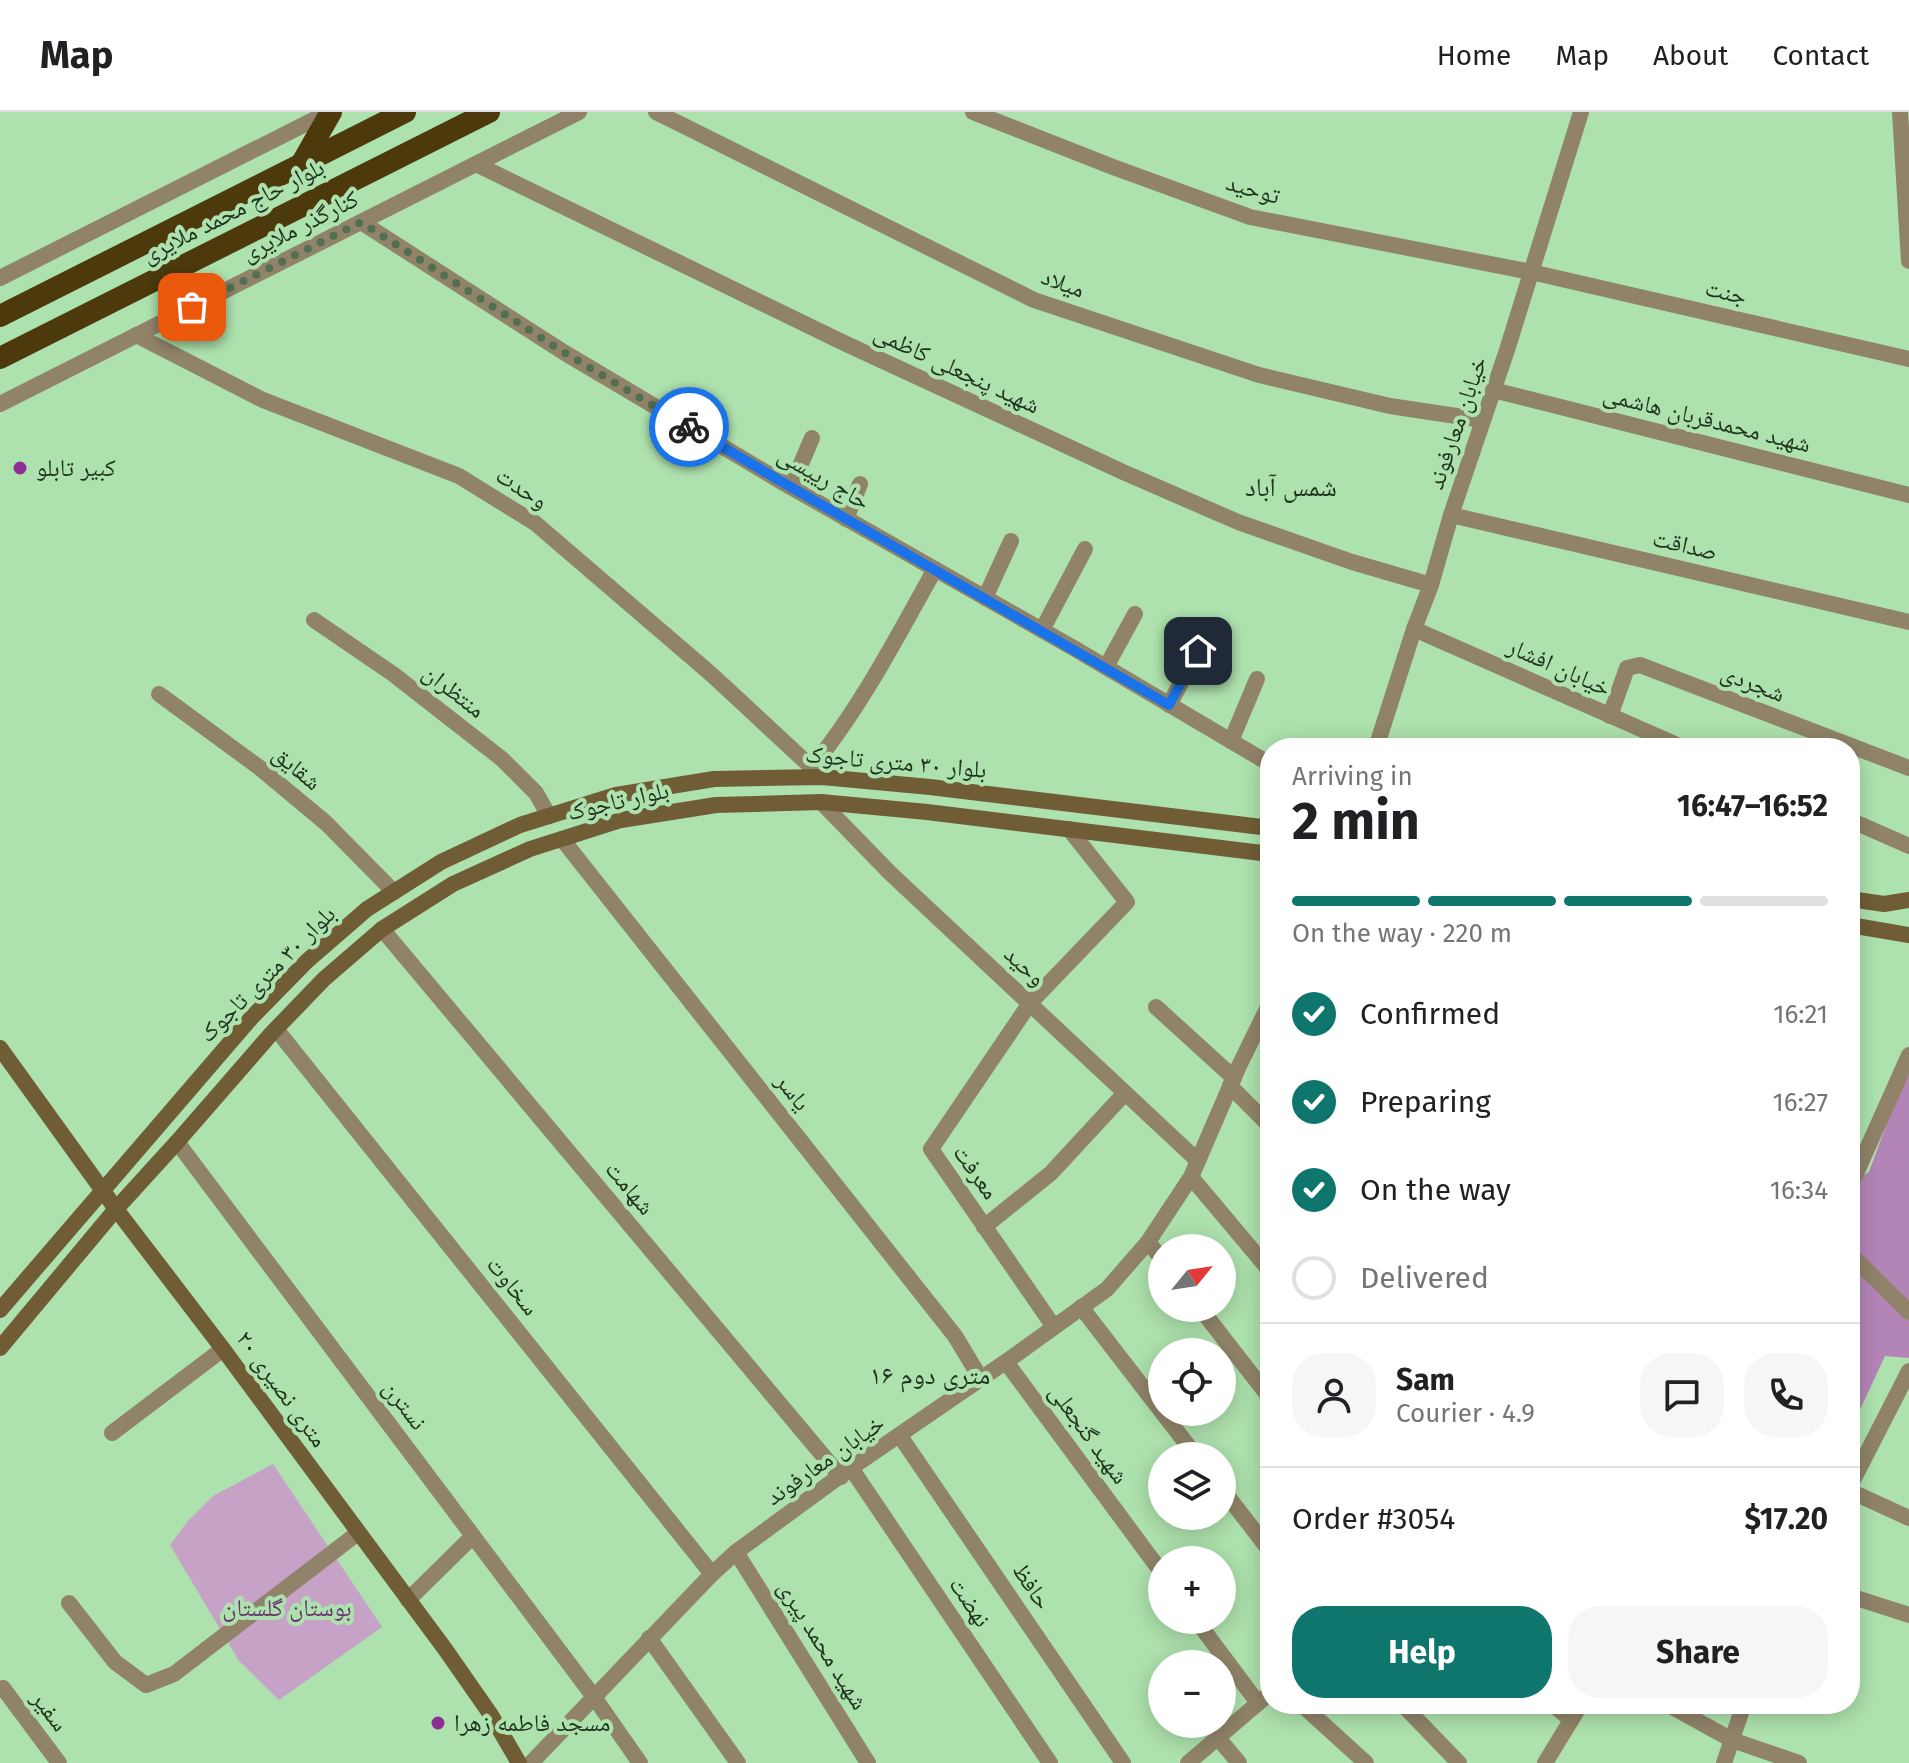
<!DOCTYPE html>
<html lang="en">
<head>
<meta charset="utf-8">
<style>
	body { margin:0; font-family:"Fira Sans","Noto Naskh Arabic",sans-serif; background:#f6f6f6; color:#202124; height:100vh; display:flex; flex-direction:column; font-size:30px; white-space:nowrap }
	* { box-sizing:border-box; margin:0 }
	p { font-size:26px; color:#757577 }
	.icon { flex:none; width:44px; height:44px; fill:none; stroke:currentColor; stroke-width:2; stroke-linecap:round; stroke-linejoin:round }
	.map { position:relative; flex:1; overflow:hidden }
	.panel { position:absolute; left:1260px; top:626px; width:600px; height:976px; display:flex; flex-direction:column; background:#fff; border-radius:32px; box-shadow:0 4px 20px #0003 }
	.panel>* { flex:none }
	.needle { width:52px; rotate:60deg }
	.fabs { position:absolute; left:1148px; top:1122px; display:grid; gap:16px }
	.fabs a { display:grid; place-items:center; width:88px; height:88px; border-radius:50%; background:#fff; box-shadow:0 4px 20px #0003; font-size:40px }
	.pin { position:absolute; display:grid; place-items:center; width:68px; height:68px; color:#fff; margin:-34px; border-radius:16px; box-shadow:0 4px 12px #0006 }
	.courier { position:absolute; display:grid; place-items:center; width:80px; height:80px; margin:-40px; border:6px solid #1a73e8; border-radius:50%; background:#fff; color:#222; box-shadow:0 2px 10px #0007 }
	.head em { font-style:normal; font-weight:700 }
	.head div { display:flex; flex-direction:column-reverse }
	.head { display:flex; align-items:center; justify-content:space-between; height:136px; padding:0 32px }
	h1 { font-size:52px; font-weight:700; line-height:60px }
	.bar { display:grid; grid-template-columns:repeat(4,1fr); gap:12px 8px; align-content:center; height:96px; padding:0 32px }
	.bar i { height:10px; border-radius:6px; background:#e0e0e0 }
	.bar .on { background:#0f766e }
	.bar p { grid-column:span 4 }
	.line { display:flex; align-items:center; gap:20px; padding:0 32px; border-top:2px solid #e0e0e0 }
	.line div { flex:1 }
	.round { display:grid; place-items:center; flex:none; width:84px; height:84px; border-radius:32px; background:#f6f6f6 }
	ol { padding:0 32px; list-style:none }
	li { display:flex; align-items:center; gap:24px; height:88px }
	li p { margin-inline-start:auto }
	li .icon { padding:8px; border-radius:50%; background:#0f766e; color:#fff; stroke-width:4 }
	li:last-child { color:#757577 }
	li i { width:44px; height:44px; border:4px solid #e0e0e0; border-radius:50% }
	.action { display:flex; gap:16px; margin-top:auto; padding:16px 32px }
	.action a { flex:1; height:92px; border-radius:32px; background:#0f766e; color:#fff; font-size:32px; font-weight:700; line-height:92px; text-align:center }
	.action a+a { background:#f6f6f6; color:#202124 }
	header { display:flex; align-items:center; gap:48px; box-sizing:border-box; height:112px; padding:0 40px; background:#fff; border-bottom:2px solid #e0e0e0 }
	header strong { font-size:38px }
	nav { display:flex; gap:44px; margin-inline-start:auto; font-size:28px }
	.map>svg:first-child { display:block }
</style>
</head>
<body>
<header>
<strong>Map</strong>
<nav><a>Home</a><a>Map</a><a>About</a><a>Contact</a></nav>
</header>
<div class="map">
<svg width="1909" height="1651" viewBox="0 0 1909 1651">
	<rect width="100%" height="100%" fill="#ade1ad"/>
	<!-- green -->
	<path fill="#c6a2c7" d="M273,1352L382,1515L279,1588L239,1549L170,1433L187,1410L213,1384Z"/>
	<!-- forest -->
	<path fill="#b385b6" d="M1909,951V1246L1885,1244L1850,1319V1071L1869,1060Z"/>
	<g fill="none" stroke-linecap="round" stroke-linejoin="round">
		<!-- minor -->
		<g stroke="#908369" stroke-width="16">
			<path d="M656,0L1034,188L1259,263L1390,294L1483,308"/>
			<path d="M973,0L1113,55L1250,105L1531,160L1909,247"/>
			<path d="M1900,0L1909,149"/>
			<path d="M476,52L842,230L1123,360L1238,410L1352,450L1431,473"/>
			<path d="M361,110L565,241L782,370L1077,538L1270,652"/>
			<path d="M136,223L263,288L459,364L535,411L711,562L822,665"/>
			<path d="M1493,278L1909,383"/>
			<path d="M791,375L812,326"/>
			<path d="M1451,403L1909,510"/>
			<path d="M846,407L860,372"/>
			<path d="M985,486L1011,429"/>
			<path d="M314,508L393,562L502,647L536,681L549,704"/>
			<path d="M1414,517L1684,636"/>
			<path d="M1042,518L1085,437"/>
			<path d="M1106,555L1135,502"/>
			<path d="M159,582L260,656L326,711L394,780"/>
			<path d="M1169,593L1198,539"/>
			<path d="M1610,604L1627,556L1640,553L1909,656"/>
			<path d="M1231,629L1257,567"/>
			<path d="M812,655C861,595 897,525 935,457"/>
			<path d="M821,690L890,761L1198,1049"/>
			<path d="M1850,708L1909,734"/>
			<path d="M562,727L955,1224L981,1267"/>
			<path d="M382,817L841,1365"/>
			<path d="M1156,895L1234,966"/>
			<path d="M276,917L712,1462"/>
			<path d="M177,1030L594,1585L640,1651"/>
			<path d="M1191,1065L1270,1159"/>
			<path d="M1850,1075L1909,943"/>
			<path d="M984,1115L1051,1061L1125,981"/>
			<path d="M1148,1130L1162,1147"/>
			<path d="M1850,1142L1909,1200"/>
			<path d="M1081,1195L1162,1300"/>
			<path d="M1200,1196L1270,1286"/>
			<path d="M1054,1215L931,1037L1030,891L1127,790L1069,717"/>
			<path d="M1006,1250L1162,1461"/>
			<path d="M1162,1300L1196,1344"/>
			<path d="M112,1321L223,1237"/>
			<path d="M900,1324L1123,1651"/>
			<path d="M851,1356L1050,1651"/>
			<path d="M1850,1374L1909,1259"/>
			<path d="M1222,1377L1270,1439"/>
			<path d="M1850,1379L1909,1406"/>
			<path d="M736,1440L868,1651"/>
			<path d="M1850,1484L1909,1503"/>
			<path d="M408,1488L473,1424"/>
			<path d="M69,1491L115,1550L146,1573L174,1562L358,1421"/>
			<path d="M1196,1508L1258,1591"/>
			<path d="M649,1526L738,1651"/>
			<path d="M3,1576L59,1651"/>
			<path d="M1301,1592L1366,1651"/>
			<path d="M1402,1592L1459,1651"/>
			<path d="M1552,1592L1571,1608"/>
			<path d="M1667,1592L1732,1628L1799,1651"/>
			<path d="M1218,1626L1239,1651"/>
			<path d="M1545,1651L1581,1592"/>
			<path d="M1724,1651L1744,1592"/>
		</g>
		<!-- tertiary -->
		<g stroke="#908369" stroke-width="16">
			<path d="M0,166L329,0"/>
			<path d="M0,292L579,0"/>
			<path d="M1376,636L1414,517L1431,473L1451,403L1507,238L1581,0"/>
			<path d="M1230,974L1270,1014"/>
			<path d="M531,1651L712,1462L736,1440L851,1356L1014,1244L1107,1177L1148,1130L1191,1065L1238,956L1270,891"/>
			<path d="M1188,1651L1270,1581"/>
		</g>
		<!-- secondary -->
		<g stroke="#705d36" stroke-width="16">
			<path d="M1850,787L1884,792L1909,788"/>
			<path d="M1850,813L1909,823"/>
			<path d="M0,936L116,1097L223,1237L445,1537L491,1603L519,1651"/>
			<path d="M0,1198L252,905L307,849L367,797L441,750L520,713L616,683L714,667L822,665L930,675L1270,716"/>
			<path d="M0,1236L116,1097L177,1030L271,922L324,867L382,817L453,772L530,737L621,708L716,693L821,690L927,700L1270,742"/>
		</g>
		<!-- trunk -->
		<g stroke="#4c390c" stroke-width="22">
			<path d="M302,51L331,0"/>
			<path d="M0,204L405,0"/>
			<path d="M0,246L489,0"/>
		</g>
	</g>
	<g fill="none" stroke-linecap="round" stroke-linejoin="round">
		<!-- done -->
		<path stroke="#517051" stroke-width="8" stroke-dasharray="0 14.4" d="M192,195L361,110L565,241L689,315"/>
		<!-- route -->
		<path stroke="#1a73e8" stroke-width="10" d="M689,315L782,370L1169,593L1198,539"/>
	</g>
	<!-- markers -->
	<g fill="#8e2d96" stroke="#ade1ad" stroke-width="3">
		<circle cx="20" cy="356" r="8"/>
		<circle cx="438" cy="1611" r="8"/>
	</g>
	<g text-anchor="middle" stroke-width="8" stroke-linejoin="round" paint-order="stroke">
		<!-- street labels -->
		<g font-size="24" fill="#1f331f" stroke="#ade1ad">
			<text transform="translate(1253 77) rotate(16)" y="8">توحید</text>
			<text transform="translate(233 99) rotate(-27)" y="8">بلوار حاج محمد ملایری</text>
			<text transform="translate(300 114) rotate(-27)" y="8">کنارگذر ملایری</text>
			<text transform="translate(1063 171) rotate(20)" y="8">میلاد</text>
			<text transform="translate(1726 180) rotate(13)" y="8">جنت</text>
			<text transform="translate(957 257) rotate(25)" y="8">شهید پنجعلی کاظمی</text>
			<text transform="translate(1707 307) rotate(14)" y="8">شهید محمدقربان هاشمی</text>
			<text transform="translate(1457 311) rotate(-71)" y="8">خیابان معارفوند</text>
			<text transform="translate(824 366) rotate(30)" y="8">حاج رییسی</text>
			<text transform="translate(522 376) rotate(33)" y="8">وحدت</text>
			<text transform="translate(1685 433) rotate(13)" y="8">صداقت</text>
			<text transform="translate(1559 555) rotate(24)" y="8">خیابان افشار</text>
			<text transform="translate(1753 571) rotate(21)" y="8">شجردی</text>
			<text transform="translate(454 579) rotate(38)" y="8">منتظران</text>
			<text transform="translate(896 650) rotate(5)" y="8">بلوار ۳۰ متری تاجوک</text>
			<text transform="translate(297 656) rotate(40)" y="8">شقایق</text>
			<text transform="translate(618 689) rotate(-13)" y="8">بلوار تاجوک</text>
			<text transform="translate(1025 854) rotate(43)" y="8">وحید</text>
			<text transform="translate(267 862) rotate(-45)" y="8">بلوار ۳۰ متری تاجوک</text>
			<text transform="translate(793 980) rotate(52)" y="8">یاسر</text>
			<text transform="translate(976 1060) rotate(55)" y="8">معرفت</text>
			<text transform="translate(630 1076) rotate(50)" y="8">شهامت</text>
			<text transform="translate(513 1174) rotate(51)" y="8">سخاوت</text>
			<text transform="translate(282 1277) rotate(54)" y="8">۲۰ متری نصیری</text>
			<text transform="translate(405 1293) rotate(53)" y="8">نسترن</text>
			<text transform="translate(1089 1322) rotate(54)" y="8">شهید گنجعلی</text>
			<text transform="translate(825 1348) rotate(-35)" y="8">خیابان معارفوند</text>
			<text transform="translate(1032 1474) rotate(56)" y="8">حافظ</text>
			<text transform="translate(970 1490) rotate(56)" y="8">نهضت</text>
			<text transform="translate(823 1533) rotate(58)" y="8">شهید محمد پیری</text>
			<text transform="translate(50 1599) rotate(53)" y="8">سفیر</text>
		</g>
		<!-- poi labels -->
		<g font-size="24" fill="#1f331f" stroke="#ade1ad" text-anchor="start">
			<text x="36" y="364">کبیر تابلو</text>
			<text x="454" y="1619">مسجد فاطمه زهرا</text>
		</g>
		<!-- park labels -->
		<g font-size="24" fill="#6d3371" stroke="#ade1ad">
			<text x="287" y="1504">بوستان گلستان</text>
		</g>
		<!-- neighbourhood labels -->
		<g font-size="26" fill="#1f331f" stroke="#ade1ad">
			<text x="1291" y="384">شمس آباد</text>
			<text x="930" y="1272">۱۶ متری دوم</text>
		</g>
	</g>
</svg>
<div class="fabs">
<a><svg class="needle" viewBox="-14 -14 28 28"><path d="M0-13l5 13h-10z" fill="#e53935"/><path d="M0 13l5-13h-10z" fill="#757577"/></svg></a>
<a><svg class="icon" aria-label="locate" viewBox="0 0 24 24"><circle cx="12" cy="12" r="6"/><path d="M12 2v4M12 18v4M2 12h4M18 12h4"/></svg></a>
<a><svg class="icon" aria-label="layers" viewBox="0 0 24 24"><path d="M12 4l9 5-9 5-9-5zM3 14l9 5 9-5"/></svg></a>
<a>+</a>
<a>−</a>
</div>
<div class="pin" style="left:192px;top:195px;background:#ea580c"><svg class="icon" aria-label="bag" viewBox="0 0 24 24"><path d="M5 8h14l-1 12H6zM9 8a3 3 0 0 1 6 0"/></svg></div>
<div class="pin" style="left:1198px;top:539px;background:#1f2937"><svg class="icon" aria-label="home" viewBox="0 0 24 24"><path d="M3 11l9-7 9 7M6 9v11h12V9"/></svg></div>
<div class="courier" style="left:689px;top:315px"><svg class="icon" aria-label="bike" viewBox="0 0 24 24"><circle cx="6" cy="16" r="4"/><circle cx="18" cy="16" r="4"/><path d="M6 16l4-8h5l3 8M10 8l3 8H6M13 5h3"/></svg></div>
<section class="panel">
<div class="head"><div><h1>2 min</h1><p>Arriving in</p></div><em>16:47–16:52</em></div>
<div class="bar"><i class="on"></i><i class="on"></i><i class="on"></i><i></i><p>On the way · 220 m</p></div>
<ol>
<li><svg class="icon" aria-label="check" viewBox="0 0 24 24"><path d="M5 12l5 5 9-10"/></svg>Confirmed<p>16:21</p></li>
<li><svg class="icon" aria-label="check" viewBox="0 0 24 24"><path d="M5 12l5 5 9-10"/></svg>Preparing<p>16:27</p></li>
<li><svg class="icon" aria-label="check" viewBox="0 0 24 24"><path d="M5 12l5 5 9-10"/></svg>On the way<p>16:34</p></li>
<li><i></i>Delivered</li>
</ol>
<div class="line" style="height:144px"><a class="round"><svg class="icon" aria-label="person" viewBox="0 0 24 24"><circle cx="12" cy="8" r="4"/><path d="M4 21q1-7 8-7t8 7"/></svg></a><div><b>Sam</b><p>Courier · 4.9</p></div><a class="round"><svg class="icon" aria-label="chat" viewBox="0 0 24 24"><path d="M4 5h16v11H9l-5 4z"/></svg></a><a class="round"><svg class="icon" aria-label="phone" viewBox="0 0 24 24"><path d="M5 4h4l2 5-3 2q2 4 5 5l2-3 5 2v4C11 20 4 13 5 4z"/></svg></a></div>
<div class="line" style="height:104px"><div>Order #3054</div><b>$17.20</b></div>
<div class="action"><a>Help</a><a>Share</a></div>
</section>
</div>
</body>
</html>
